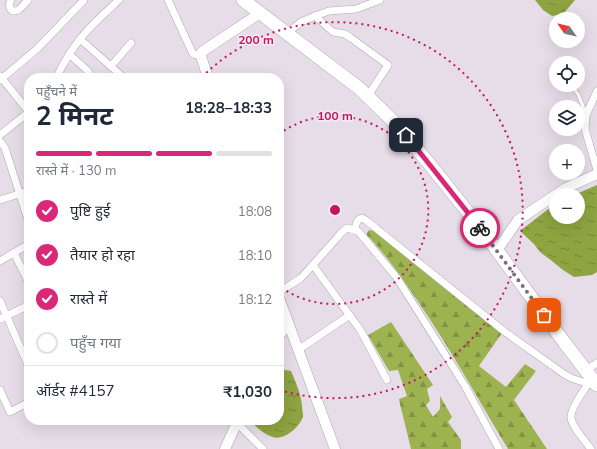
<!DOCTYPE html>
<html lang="hi">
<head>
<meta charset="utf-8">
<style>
	body { margin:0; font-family:Mulish,"Noto Sans Devanagari",sans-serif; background:#f6f6f7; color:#1f2937; height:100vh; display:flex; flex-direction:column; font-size:15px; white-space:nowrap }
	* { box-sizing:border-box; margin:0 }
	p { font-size:13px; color:#747a83 }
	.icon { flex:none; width:22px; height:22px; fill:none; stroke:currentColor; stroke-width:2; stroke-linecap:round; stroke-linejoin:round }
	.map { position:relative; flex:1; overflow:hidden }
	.panel { position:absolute; left:24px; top:73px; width:260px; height:352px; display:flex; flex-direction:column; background:#fff; border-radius:16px; box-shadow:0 4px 16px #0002 }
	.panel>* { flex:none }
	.needle { width:26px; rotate:304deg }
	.buttons { position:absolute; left:549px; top:12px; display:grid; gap:8px }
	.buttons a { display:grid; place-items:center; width:36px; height:36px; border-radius:50%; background:#fff; box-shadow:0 4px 16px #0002; font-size:20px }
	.pin { position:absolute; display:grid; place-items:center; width:34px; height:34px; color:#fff; margin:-17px; border-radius:8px; box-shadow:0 2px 6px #0006 }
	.courier { position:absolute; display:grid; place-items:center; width:40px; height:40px; margin:-20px; border:3px solid #db2777; border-radius:50%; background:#fff; color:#222; box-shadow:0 1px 5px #0007 }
	.headline em { font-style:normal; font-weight:700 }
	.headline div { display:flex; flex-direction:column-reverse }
	.headline { display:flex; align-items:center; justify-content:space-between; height:68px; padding:0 12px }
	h1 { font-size:26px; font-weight:700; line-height:30px }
	.bar { display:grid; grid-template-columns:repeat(4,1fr); gap:6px 4px; align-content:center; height:48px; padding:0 12px }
	.bar i { height:5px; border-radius:3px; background:#e0e1e3 }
	.bar .active { background:#db2777 }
	.bar p { grid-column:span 4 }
	.line { display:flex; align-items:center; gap:10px; padding:0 12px; border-top:1px solid #e0e1e3 }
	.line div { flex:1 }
	ol { padding:0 12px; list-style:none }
	li { display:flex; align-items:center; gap:12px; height:44px }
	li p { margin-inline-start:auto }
	li .icon { padding:4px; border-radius:50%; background:#db2777; color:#fff; stroke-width:4 }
	li:last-child { color:#747a83 }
	li i { width:22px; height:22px; border:2px solid #e0e1e3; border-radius:50% }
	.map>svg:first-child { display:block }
</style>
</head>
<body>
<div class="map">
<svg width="597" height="449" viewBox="0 0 597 449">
	<defs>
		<pattern id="forest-firs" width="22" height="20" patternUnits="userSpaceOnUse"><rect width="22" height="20" fill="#9db350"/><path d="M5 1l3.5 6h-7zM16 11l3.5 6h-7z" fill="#819243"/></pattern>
		<pattern id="water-ripples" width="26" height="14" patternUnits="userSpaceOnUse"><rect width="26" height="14" fill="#8ea441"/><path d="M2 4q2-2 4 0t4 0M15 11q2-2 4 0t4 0" fill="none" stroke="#758637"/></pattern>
	</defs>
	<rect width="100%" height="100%" fill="#e7dde9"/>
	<!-- forest -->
	<g fill="url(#forest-firs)">
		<path d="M369,230L374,231L502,333L479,366L506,387L525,364L536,371L514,400L547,449H508C478,399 450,348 417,300C402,278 386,255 367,235V233Z"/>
		<path d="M391,322L433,385L427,389L430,401L426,405L433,417L440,409V396L452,417L448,422L461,440V449H411L400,404L399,399L407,396L398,370L389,371L368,335Z"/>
	</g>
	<!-- water -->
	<g fill="url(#water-ripples)">
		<path d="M535,0H575L563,14L552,16L543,10Z"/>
		<path d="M597,185V272L592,275L574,277L563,270L552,261L540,252L534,244L520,231L551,207L556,204V217H578V195H574Z"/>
		<path d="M279,369L291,371C296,383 301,394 302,406C302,409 303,413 303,416C301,426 284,441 273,437C265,435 259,429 253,424L252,420H279Z"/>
	</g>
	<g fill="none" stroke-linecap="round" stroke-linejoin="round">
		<defs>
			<path id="lane" d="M571,85L578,94L586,114"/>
			<g id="street">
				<path d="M11,0C8,6 10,14 18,10C22,8 25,3 28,0"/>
				<path d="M168,0L193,54L201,56"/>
				<path d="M315,16L333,32L345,34L351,38L388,65L368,96"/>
				<path d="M292,29L301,22L315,16L329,11L356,9L380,0"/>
				<path d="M80,39L124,78"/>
				<path d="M69,54L88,71L91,78"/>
				<path d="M111,66L131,43"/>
				<path d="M0,76L29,112"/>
				<path d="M56,78C63,64 71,50 81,38C92,24 106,12 119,0"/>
				<path d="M0,80L37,49L84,0"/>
				<path d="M597,91L586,115L585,129L597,170"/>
				<path d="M0,135L29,112"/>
				<path d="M0,141L5,148L29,223"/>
				<path d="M0,200L29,191"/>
				<path d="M355,230C356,224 356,220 362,218L367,221L505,332L564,374L571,378L595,386"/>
				<path d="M14,253L29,283"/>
				<path d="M0,261L29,244"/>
				<path d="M313,265L361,331L387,380"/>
				<path d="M279,292L301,278L337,238L341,233L347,228L358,231L397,278L465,386L499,449"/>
				<path d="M0,301L29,367"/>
				<path d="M0,319L29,305"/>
				<path d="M298,350L350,315"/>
				<path d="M591,367L597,363"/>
				<path d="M588,384C584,390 570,410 571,417C571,426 586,442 591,449"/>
				<path d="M0,390L10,412L29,402"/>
				<path d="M237,423L263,449"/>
			</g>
			<g id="secondary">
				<path d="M208,78L201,56V53L203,51L260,13"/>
				<path d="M496,251L500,246L518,220L566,188L597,174"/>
				<path d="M279,298L335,449"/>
				<path d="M279,336L288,323"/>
				<path d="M225,449L238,420"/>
			</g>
			<path id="highway" d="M243,0L359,88L397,125L431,166L482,230L564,342L597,385"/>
		</defs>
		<!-- lane casing -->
		<use href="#lane" stroke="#afa6b1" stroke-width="4.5"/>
		<!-- street casing -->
		<use href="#street" stroke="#afa6b1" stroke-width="8"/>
		<!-- secondary casing -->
		<use href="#secondary" stroke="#afa6b1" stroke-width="11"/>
		<!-- highway casing -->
		<use href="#highway" stroke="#afa6b1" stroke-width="14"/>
		<!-- lane -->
		<use href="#lane" stroke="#fff" stroke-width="3.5"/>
		<!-- street -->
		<use href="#street" stroke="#fff" stroke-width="7"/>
		<!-- secondary -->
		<use href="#secondary" stroke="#fff" stroke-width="10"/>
		<!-- highway -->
		<use href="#highway" stroke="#fff" stroke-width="13"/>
	</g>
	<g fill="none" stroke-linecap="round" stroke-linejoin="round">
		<!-- done -->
		<path stroke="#767077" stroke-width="4" stroke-dasharray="0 7.2" d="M480,228L544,315"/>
		<!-- route -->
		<path stroke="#db2777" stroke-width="5" d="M406,135L480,228"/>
	</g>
	<!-- distance rings -->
	<g fill="none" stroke="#c2185b" stroke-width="2" stroke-dasharray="2 4">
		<path d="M279 134A94 94 0 1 1 279 286"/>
		<path d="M202 77A188 188 0 1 1 280 390"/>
	</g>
	<circle cx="335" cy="210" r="6" fill="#c2185b" stroke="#f4ebf7" stroke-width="2"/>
	<g font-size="12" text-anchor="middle" font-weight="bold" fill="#c2185b" stroke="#f4ebf7" stroke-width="3" stroke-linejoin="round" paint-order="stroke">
		<text x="256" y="44">200 m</text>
		<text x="335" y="120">100 m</text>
	</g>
</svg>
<div class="buttons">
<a><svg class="needle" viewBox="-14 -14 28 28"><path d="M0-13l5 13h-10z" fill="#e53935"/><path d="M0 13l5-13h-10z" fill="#747a83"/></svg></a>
<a><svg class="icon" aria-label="locate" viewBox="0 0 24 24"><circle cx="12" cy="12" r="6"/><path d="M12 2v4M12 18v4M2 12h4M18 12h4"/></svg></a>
<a><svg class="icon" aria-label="layers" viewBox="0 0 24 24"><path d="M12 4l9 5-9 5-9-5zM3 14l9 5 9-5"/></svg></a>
<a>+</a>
<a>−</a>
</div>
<div class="pin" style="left:544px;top:315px;background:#ea580c"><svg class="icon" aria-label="bag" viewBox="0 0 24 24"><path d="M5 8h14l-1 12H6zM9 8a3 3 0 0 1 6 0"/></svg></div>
<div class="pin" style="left:406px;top:135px;background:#1f2937"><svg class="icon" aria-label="home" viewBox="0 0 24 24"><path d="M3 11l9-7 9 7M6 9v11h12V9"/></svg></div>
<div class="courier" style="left:480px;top:228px"><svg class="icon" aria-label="bike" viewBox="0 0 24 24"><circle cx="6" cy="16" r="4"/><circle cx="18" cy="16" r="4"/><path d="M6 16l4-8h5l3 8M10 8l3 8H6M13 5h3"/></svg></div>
<section class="panel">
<div class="headline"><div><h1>2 मिनट</h1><p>पहुँचने में</p></div><em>18:28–18:33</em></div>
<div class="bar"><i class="active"></i><i class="active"></i><i class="active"></i><i></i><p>रास्ते में · 130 m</p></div>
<ol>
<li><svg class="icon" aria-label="check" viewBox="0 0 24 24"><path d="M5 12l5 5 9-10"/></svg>पुष्टि हुई<p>18:08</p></li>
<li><svg class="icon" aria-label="check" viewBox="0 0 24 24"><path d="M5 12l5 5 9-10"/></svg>तैयार हो रहा<p>18:10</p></li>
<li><svg class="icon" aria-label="check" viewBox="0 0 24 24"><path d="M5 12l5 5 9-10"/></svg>रास्ते में<p>18:12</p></li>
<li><i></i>पहुँच गया</li>
</ol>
<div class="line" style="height:52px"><div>ऑर्डर #4157</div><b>₹1,030</b></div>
</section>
</div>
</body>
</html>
